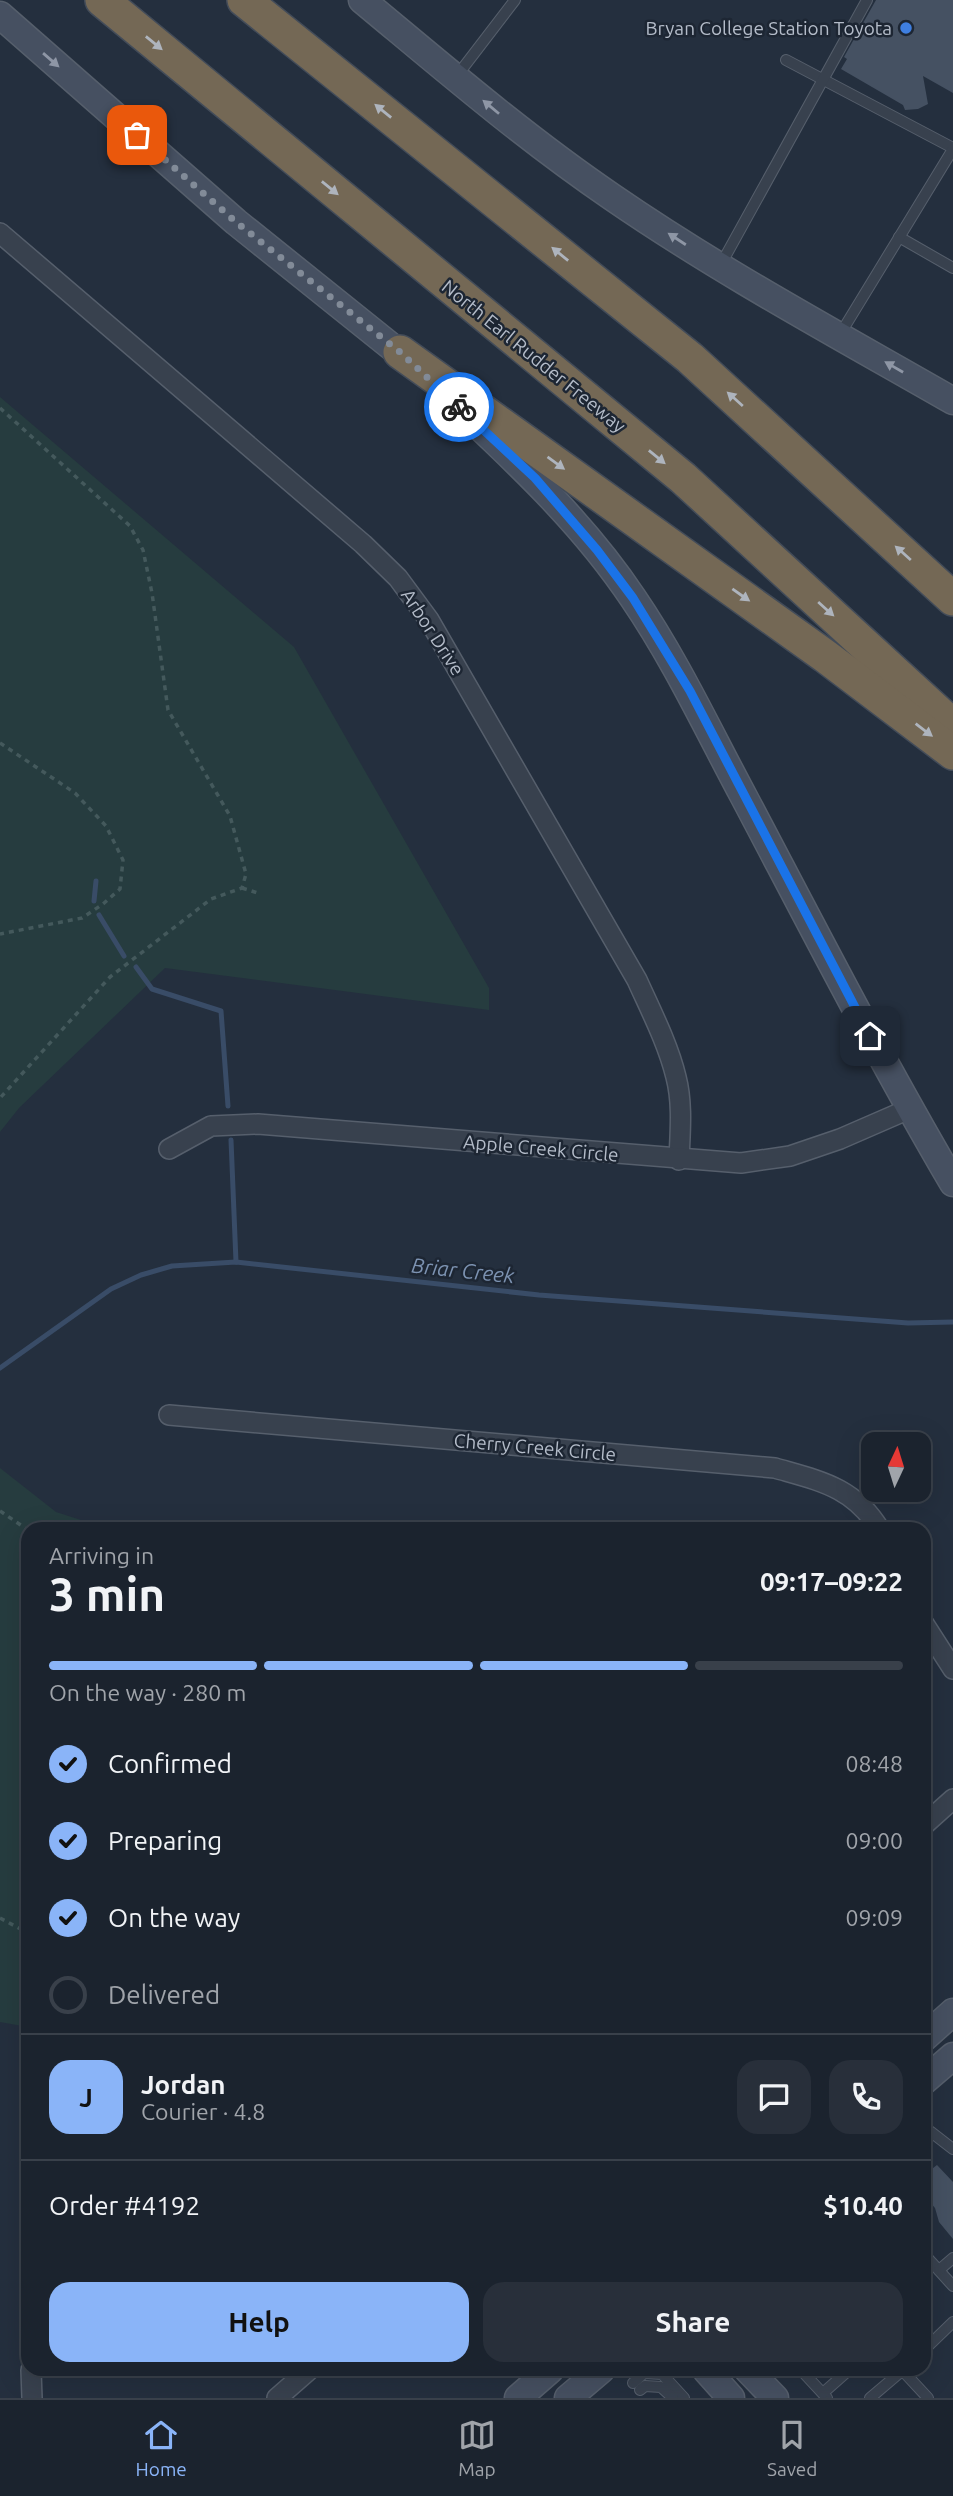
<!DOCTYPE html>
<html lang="en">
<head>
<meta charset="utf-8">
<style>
	body { margin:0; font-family:Ubuntu,sans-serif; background:#282f3a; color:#f1f3f6; height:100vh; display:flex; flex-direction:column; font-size:26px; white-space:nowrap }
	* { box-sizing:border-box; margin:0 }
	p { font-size:23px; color:#a0a4aa }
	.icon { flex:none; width:38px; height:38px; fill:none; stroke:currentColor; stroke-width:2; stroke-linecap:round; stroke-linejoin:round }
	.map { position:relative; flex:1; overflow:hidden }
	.details { position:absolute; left:21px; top:1522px; width:910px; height:854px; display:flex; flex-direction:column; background:#1b232e; border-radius:21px; box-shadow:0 7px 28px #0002,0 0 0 2px #39404a }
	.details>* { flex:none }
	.needle { width:46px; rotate:4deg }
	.controls { position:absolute; left:861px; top:1432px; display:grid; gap:14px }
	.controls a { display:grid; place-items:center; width:70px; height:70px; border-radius:14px; background:#1b232e; box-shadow:0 7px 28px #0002,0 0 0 2px #39404a; font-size:35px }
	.pin { position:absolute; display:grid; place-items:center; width:60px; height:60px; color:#fff; margin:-30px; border-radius:14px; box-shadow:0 4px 10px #0006 }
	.courier { position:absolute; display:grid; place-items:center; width:70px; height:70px; margin:-35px; border:5px solid #1a73e8; border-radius:50%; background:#fff; color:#222; box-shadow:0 2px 9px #0007 }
	.summary em { font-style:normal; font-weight:700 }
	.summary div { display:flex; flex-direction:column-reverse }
	.summary { display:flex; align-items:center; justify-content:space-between; height:119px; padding:0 28px }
	h1 { font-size:46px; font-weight:700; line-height:52px }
	.bar { display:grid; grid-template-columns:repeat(4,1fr); gap:10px 7px; align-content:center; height:84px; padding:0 28px }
	.bar i { height:9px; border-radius:5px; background:#39404a }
	.bar .current { background:#8ab4f8 }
	.bar p { grid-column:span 4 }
	.line { display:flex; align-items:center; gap:18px; padding:0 28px; border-top:2px solid #39404a }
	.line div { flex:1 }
	.round { display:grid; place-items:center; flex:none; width:74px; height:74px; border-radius:21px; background:#282f3a }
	ol { padding:0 28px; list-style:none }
	li { display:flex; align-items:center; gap:21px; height:77px }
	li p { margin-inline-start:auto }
	li .icon { padding:7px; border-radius:50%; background:#8ab4f8; color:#111; stroke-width:4 }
	li:last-child { color:#a0a4aa }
	li i { width:38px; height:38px; border:4px solid #39404a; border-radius:50% }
	.cta { display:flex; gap:14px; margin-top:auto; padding:14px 28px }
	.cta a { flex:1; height:80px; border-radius:21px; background:#8ab4f8; color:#111; font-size:28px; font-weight:700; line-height:80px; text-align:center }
	.cta a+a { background:#282f3a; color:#f1f3f6 }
	.dock { display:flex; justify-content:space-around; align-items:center; height:98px; border-top:2px solid #39404a; background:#1b232e; font-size:19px; color:#a0a4aa }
	.dock a { display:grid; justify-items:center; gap:4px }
	.dock .current { color:#8ab4f8 }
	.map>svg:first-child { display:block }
</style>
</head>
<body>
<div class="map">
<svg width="953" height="2398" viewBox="0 0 953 2398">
	<rect width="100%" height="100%" fill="#242f3e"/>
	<!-- green -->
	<g fill="#263c3f">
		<path d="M0,397L294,647L489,988V1010L165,968L19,1108L0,1132Z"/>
		<path d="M0,1468L56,1512L109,1529L28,1530V2027L0,2022Z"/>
	</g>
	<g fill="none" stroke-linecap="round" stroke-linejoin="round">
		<!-- stream -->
		<g stroke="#394c67" stroke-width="5">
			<path d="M94,901L96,881"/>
			<path d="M99,915L124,956"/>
			<path d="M136,967L152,989L221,1011L228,1106"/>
			<path d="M231,1140L236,1262"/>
			<path d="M0,1368L111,1289L141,1275L172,1266L236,1262L539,1295L908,1323L953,1322"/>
		</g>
	</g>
	<!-- building -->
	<g fill="#455162">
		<path d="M876,0H953V93L923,76L928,104L918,109L905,110L903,105L841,69L847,59L844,57Z"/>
		<path d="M937,2165L953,2182V2239L939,2222L935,2208L924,2195V2175Z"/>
	</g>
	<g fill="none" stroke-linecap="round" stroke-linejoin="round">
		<defs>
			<g id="lane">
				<path d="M786,60L953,148"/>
				<path d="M456,77L515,0"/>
				<path d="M899,237L953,268"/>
				<path d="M720,266L867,0"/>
				<path d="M839,336L953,149"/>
				<path d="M924,2137L931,2132L953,2149"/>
				<path d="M924,2254L953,2286"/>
				<path d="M939,2270L953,2258"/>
				<path d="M924,2350L953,2322"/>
				<path d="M801,2370L827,2398"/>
				<path d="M902,2370L928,2398"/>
				<path d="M633,2383L644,2373L662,2374L684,2398"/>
				<path d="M640,2390L645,2386L661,2387L673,2398"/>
				<path d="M823,2393L849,2370"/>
				<path d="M870,2398L903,2370"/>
			</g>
			<g id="street">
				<path d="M0,233L363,544L398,578L429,620L637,980C651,1011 668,1044 676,1077C683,1104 680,1133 679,1160"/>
				<path d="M169,1149L211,1126L258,1124L741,1163L790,1156L840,1139L909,1109"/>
				<path d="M169,1415L775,1468C820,1481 854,1487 880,1530"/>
				<path d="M924,1624L953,1669"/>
				<path d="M924,1825L953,1799"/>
				<path d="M31,2370L32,2398"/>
				<path d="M277,2398L309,2370"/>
			</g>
			<g id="secondary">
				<path d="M362,0C444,68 524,137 612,197C721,272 838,335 953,401"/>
				<path d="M0,15L236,222L413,364"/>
				<path d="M466,414C527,471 587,529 633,598C676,661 708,730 744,797C812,926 879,1057 953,1183"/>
				<path d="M924,2038L953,2012"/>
				<path d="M924,2081L953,2056"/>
				<path d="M706,2370L731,2398"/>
				<path d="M748,2370L775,2398"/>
				<path d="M518,2398L550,2370"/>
				<path d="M568,2398L601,2370"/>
			</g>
			<g id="highway">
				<path d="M102,0L683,478L953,726"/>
				<path d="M244,0L690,358L953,599"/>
				<path d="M400,352L825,656L953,753"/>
			</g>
		</defs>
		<!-- lane casing -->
		<use href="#lane" stroke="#565f6c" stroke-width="12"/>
		<!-- street casing -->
		<use href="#street" stroke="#565f6c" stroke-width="22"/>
		<!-- secondary casing -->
		<use href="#secondary" stroke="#565f6c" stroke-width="29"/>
		<!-- highway casing -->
		<use href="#highway" stroke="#434c59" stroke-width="36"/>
		<!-- path -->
		<g stroke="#44595c" stroke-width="3.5" stroke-dasharray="5 5" stroke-linecap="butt">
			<path d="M0,408L130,526L143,550L152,593L168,710L230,816L246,874L242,888L211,899L110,977L0,1098"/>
			<path d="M0,743L75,793L106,826L123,860L120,889L103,904L82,918L0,934"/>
			<path d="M242,888L261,894"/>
			<path d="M0,1511L28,1530"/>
			<path d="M0,1918L28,1933"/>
		</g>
		<!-- lane -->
		<use href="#lane" stroke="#38414e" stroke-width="10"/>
		<!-- street -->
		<use href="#street" stroke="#38414e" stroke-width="19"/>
		<!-- secondary -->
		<use href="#secondary" stroke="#465061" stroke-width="26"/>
		<!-- highway -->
		<use href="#highway" stroke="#746855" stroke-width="33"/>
	</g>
	<!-- one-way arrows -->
	<defs><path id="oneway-solid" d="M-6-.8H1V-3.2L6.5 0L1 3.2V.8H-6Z" transform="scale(1.75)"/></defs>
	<g fill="#aeb4bd">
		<use href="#oneway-solid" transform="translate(154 43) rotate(39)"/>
		<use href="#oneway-solid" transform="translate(383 111) rotate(-141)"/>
		<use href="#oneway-solid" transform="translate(330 188) rotate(39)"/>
		<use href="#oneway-solid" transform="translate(560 254) rotate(-141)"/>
		<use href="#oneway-solid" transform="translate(735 399) rotate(-138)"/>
		<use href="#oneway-solid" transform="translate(657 457) rotate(39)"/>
		<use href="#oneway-solid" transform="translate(556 463) rotate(36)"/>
		<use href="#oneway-solid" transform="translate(903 553) rotate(-138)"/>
		<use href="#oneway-solid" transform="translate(741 595) rotate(35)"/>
		<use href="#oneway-solid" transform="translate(826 609) rotate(42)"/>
		<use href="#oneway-solid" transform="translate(924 730) rotate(37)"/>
	</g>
	<g fill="#8e96a5">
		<use href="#oneway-solid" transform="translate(51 60) rotate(41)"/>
		<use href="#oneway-solid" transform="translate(491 107) rotate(-140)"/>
		<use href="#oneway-solid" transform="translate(677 239) rotate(-147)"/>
		<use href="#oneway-solid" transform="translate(894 367) rotate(-150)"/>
	</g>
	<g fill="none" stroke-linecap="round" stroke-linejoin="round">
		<!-- done -->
		<path stroke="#828b98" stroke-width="7" stroke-dasharray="0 12.6" d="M137,135L236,222L400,352L459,407"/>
		<!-- route -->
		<path stroke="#1a73e8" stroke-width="9" d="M459,407L535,478L597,550L633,598L690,691L870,1036"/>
	</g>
	<!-- markers -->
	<circle fill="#3f7fe0" stroke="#1d2633" stroke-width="2.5" cx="906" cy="28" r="7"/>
	<g text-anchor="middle" stroke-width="5" stroke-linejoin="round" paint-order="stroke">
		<!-- poi labels -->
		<g font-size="19" fill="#b4bcc9" stroke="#1d2633" text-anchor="end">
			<text x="892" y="35">Bryan College Station Toyota</text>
		</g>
		<!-- street labels -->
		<g font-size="19" fill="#b4bcc9" stroke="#1d2633">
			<text transform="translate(534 356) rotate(39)" y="7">North Earl Rudder Freeway</text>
			<text transform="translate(433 632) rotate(57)" y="7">Arbor Drive</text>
			<text transform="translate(541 1148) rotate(5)" y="7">Apple Creek Circle</text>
			<text transform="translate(535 1447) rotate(5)" y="7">Cherry Creek Circle</text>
		</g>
		<!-- water labels -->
		<g font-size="21" font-style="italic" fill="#7c92b1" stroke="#1d2633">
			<text transform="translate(463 1271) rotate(6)" y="7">Briar Creek</text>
		</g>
	</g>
</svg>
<div class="controls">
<a><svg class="needle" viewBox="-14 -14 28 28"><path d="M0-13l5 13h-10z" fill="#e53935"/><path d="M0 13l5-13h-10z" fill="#a0a4aa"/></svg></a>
</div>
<div class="pin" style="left:137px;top:135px;background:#ea580c"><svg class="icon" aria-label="bag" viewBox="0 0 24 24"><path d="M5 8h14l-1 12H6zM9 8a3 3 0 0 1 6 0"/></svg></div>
<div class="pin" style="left:870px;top:1036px;background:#1f2937"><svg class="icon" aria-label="home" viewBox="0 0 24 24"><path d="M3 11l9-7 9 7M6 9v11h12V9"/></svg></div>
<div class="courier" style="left:459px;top:407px"><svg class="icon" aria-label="bike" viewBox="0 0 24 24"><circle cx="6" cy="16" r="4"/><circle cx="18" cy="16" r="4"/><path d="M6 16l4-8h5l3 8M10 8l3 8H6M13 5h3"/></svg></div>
<section class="details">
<div class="summary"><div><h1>3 min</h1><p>Arriving in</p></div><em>09:17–09:22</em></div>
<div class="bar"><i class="current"></i><i class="current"></i><i class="current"></i><i></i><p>On the way · 280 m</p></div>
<ol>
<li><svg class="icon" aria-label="check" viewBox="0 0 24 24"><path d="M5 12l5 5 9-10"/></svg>Confirmed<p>08:48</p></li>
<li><svg class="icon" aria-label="check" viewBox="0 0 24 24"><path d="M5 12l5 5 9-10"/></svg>Preparing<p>09:00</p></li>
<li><svg class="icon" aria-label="check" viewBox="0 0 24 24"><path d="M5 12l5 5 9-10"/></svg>On the way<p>09:09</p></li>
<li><i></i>Delivered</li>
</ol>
<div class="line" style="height:126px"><b class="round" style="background:#8ab4f8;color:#111">J</b><div><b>Jordan</b><p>Courier · 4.8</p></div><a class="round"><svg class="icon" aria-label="chat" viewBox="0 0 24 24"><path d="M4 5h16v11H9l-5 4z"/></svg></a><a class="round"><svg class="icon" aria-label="phone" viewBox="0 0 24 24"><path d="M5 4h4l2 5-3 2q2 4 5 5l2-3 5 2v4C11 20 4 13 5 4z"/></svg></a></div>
<div class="line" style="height:91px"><div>Order #4192</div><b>$10.40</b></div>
<div class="cta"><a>Help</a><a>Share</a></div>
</section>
</div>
<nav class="dock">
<a class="current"><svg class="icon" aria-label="home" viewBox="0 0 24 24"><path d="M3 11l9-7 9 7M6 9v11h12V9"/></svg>Home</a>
<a><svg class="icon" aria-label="map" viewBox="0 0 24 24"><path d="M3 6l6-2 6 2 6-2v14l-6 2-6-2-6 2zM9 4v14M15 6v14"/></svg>Map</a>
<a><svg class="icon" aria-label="saved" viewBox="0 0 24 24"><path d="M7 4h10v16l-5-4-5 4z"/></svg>Saved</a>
</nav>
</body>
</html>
